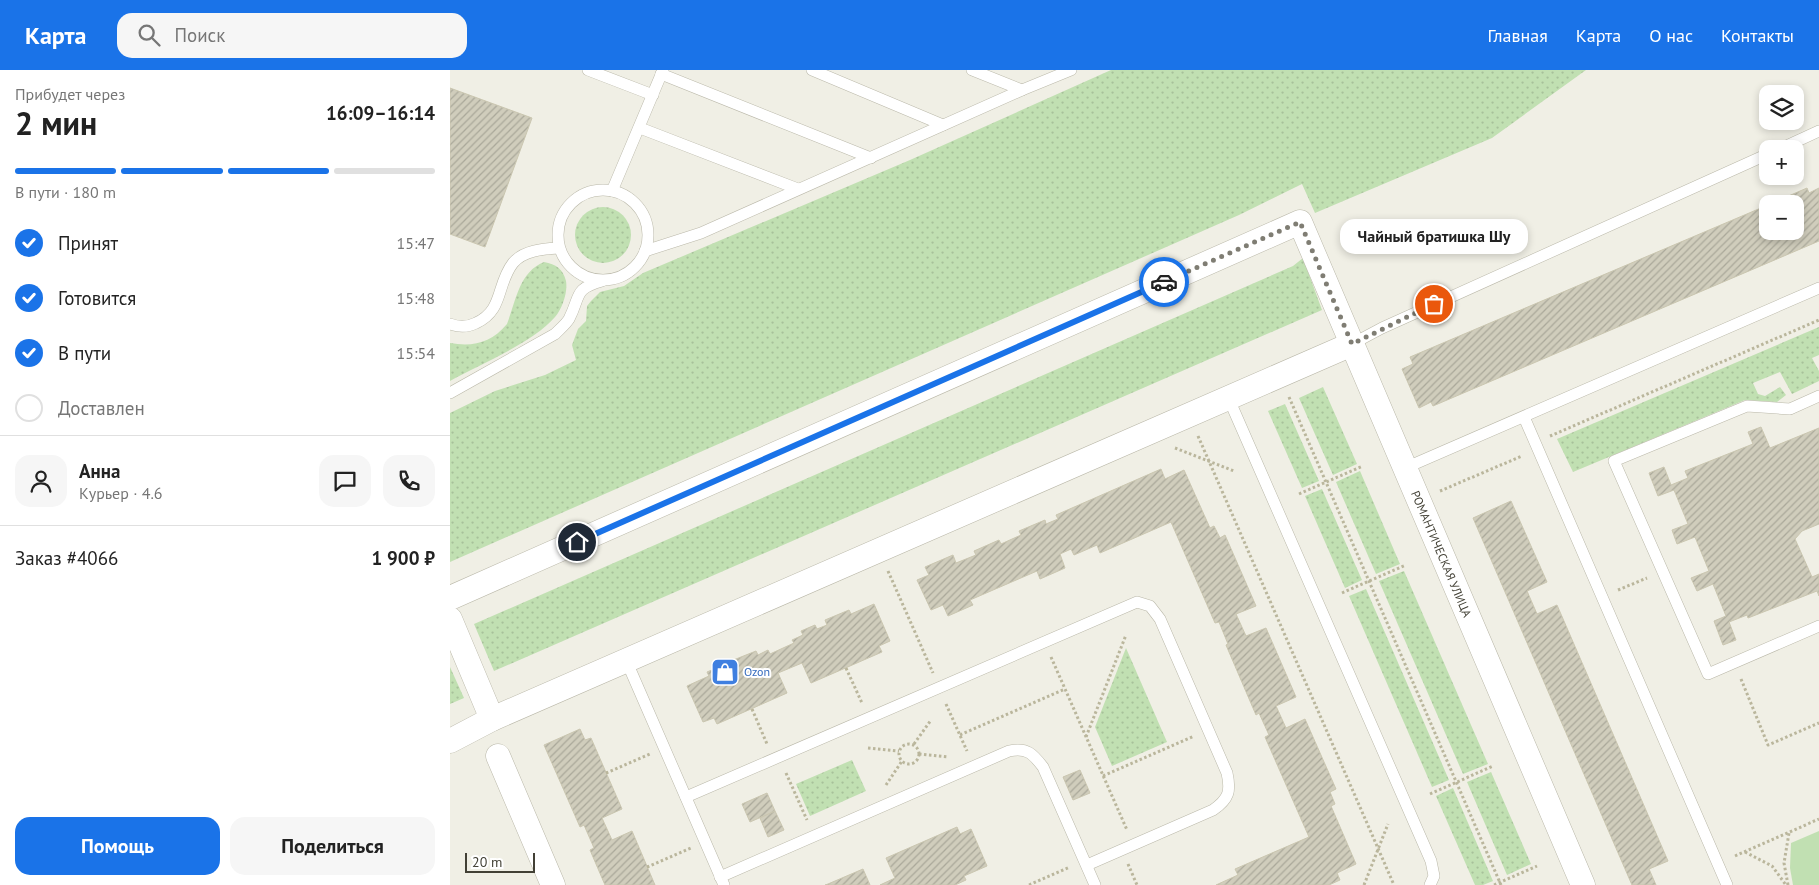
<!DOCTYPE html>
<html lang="ru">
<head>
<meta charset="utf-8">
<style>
	body { margin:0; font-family:"PT Sans",sans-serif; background:#f6f6f6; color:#222; height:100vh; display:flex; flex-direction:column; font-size:19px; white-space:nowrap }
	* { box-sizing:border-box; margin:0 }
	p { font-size:16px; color:#767676 }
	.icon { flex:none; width:28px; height:28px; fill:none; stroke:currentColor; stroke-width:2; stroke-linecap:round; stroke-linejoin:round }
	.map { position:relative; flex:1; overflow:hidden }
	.drawer { display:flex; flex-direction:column; background:#fff; width:450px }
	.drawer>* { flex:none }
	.buttons { position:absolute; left:1309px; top:15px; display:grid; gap:10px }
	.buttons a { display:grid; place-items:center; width:45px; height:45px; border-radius:10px; background:#fff; box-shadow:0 2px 8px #0003; font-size:25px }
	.scale { position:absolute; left:15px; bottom:12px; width:70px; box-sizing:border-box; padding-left:5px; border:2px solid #424035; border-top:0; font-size:14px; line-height:18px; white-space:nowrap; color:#424035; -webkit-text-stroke:4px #fff; paint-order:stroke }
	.pin { position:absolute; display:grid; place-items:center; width:42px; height:42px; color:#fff; margin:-21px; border:2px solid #fff; border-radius:50%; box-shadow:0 1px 5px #0007 }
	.courier { position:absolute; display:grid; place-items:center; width:50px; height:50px; margin:-25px; border:4px solid #1a73e8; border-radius:50%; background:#fff; color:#222; box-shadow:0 1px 6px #0007 }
	.bubble { position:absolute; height:35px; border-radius:15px; background:#fff; box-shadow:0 2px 8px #0003; font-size:16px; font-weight:800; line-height:35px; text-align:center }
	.summary em { font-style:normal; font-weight:800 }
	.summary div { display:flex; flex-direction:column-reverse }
	.summary { display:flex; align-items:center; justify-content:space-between; height:85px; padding:0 15px }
	h1 { font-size:32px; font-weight:800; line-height:38px }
	.bar { display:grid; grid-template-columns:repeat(4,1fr); gap:8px 5px; align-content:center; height:60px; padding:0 15px }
	.bar i { height:6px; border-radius:4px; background:#e0e0e0 }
	.bar .current { background:#1a73e8 }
	.bar p { grid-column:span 4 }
	.line { display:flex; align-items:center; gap:12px; padding:0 15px; border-top:1px solid #e0e0e0 }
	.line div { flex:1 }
	.round { display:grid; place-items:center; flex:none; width:52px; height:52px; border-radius:15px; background:#f6f6f6 }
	ol { padding:0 15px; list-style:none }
	li { display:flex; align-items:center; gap:15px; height:55px }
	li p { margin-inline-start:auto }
	li .icon { padding:5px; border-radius:50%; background:#1a73e8; color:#fff; stroke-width:4 }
	li:last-child { color:#767676 }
	li i { width:28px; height:28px; border:2px solid #e0e0e0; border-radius:50% }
	.cta { display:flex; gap:10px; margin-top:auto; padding:10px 15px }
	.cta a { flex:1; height:58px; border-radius:15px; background:#1a73e8; color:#fff; font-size:20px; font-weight:800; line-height:58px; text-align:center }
	.cta a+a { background:#f6f6f6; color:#222 }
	header { display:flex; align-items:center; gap:30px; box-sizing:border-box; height:70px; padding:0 25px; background:#1a73e8; color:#fff }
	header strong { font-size:24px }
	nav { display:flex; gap:28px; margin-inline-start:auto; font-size:18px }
	.search { width:350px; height:45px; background:#f6f6f6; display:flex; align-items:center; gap:12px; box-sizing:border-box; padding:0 18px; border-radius:15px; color:#767676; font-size:19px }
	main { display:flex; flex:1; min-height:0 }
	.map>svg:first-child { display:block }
</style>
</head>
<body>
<header>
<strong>Карта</strong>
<div class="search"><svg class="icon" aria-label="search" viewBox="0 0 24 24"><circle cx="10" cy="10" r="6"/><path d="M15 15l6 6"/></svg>Поиск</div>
<nav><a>Главная</a><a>Карта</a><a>О нас</a><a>Контакты</a></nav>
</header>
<main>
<section class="drawer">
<div class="summary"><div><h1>2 мин</h1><p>Прибудет через</p></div><em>16:09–16:14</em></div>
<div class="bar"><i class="current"></i><i class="current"></i><i class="current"></i><i></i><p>В пути · 180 m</p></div>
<ol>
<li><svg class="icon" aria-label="check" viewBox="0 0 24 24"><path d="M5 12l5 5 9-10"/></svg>Принят<p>15:47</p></li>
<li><svg class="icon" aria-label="check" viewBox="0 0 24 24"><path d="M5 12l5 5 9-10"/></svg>Готовится<p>15:48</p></li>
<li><svg class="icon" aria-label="check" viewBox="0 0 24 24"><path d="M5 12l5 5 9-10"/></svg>В пути<p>15:54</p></li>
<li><i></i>Доставлен</li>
</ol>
<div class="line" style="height:90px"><a class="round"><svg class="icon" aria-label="person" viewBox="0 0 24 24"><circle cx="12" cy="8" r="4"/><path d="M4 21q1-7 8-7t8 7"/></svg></a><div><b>Анна</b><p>Курьер · 4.6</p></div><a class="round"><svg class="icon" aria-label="chat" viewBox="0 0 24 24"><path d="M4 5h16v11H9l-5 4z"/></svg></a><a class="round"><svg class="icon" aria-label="phone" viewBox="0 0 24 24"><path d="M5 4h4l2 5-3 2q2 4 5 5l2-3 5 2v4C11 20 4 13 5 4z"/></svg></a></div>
<div class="line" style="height:65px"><div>Заказ #4066</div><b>1 900 ₽</b></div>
<div class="cta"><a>Помощь</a><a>Поделиться</a></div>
</section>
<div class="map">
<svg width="1369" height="815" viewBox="0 0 1369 815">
	<defs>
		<pattern id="green-dots" width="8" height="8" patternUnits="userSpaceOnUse" patternTransform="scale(1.25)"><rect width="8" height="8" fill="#c1e0b2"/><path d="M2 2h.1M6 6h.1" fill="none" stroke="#a7c19a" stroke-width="1.8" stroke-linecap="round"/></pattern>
		<pattern id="building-hatch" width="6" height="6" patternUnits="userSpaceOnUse" patternTransform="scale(1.25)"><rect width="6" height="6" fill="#d0cdbc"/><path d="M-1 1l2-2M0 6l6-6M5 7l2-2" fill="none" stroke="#aaa89a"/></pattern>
	</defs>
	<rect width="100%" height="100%" fill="#f0efe5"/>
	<!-- green -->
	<g fill="url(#green-dots)">
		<path d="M661,0H1136L1042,68L865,143L852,114L789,145L0,492V343L45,321L95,305L126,290L122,275L128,259L136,251L137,236L141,231L150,222L174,216L193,203L460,90Z"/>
		<circle cx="153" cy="165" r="28"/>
		<path d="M853,188L872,240L44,601L24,554L843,196Z"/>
		<path d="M94,192C106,194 113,199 116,211C118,222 112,239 105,247C83,273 30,294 0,311V273C23,277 41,273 57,254C66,231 69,202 94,192Z"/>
		<path d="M1369,257V285L1362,288L1369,301V311L1342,324L1330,302L1303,313L1308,324L1315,326L1330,317L1336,325L1327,332L1295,330L1123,402L1107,369Z"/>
		<path d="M873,317L907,394L883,405L849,328Z"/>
		<path d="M835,334L869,411L852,418L818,341Z"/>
		<path d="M910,401L950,494L926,504L886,412Z"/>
		<path d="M872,419L912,510L895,518L855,426Z"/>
		<path d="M954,501L1038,694L1013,704L929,511Z"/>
		<path d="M916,519L999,710L982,717L899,526Z"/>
		<path d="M676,578L717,672L662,696L645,657Z"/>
		<path d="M0,597L14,628L0,634Z"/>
		<path d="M402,690L416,721L360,746L346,714Z"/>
		<path d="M1041,702L1081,794L1057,805L1017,712Z"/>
		<path d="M1003,718L1043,811L1033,815H1025L986,726Z"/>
	</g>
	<!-- pitch -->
	<path fill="#c1e0b2" d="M1369,761V815H1343L1340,798L1341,773Z"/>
	<!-- building -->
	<g fill="url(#building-hatch)" stroke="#cac6b0">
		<path d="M0,18L82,48L35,177L0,164Z"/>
		<path d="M1357,118L1359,123L1369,118V171L983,336L981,332L969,338L952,299L963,294L960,287L1318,135V161H1345V134H1320Z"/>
		<path d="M1311,357L1320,378L1369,358V454L1352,461L1345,469L1362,507L1369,504V526L1367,521L1298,548L1297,545L1279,552L1286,570L1273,575L1264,551L1276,546L1263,514L1247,521L1241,508L1259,501L1245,467L1227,474L1222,460L1238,454L1224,420L1208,426L1199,403L1214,397L1221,415L1238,408L1235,401L1303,374L1298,362Z"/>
		<path d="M711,399L715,409L734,400L760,458L764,456L770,468L775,465L806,536L786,544L796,566L816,558L846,627L826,636L836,658L855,649L886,719L880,722L885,734L881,736L906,794L887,803L890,810L879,815H766L788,805L785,799L859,767L815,667L819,665L809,643L806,645L776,575L778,574L769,552L765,553L721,452L650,483L647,475L624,485L621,479L610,484L615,498L590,509L587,501L520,530L523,535L498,546L493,535L481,540L467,510L479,505L475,497L503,485L506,493L526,485L524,481L549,470L551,474L571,465L569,461L595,450L596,454L608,449L606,445Z"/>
		<path d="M1061,431L1097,512L1077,521L1087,544L1107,535L1218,791L1199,799L1206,815H1182L1023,448Z"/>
		<path d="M424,534L440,571L429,576L432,582L361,613L352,593L328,603L337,623L267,654L264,648L253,652L237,616L259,606L257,602L271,596L273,600L283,596L281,591L306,581L308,585L318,580L320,584L344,573L342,570L353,565L351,561L365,555L367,559L377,555L375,550L399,540L401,544Z"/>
		<path d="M130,659L135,670L141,668L172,739L152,748L162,770L182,761L205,815H155L140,780L144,778L134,755L130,757L94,675Z"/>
		<path d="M630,700L640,723L623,730L613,707Z"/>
		<path d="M317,723L325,741L300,752L292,734Z"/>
		<path d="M325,741L334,760L318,767L310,748Z"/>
		<path d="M507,757L510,764L521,759L537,796L514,806L516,810L505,815H430L445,808L436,788Z"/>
		<path d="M413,799L420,815H375L378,814Z"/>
	</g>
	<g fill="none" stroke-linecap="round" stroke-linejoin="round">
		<defs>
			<g id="lane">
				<path d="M138,0L203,25"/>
				<path d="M362,0L493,55"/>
				<path d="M522,0L572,20"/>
				<path d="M211,4L421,88"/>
				<path d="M190,58L348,119"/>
				<path d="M1330,79L1369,61"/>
				<circle cx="153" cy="165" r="45"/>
				<path d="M162,121L213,0"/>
				<path d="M195,181L251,163L572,20L621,0"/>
				<path d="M0,254C8,257 18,257 26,253C54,240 46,215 63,193C74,180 94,179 109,178"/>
				<path d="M902,274L932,258L1318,84"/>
				<path d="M0,323L105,264C110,259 116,254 119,249C131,226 123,219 152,211"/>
				<path d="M1369,326L1340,339L1297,336L1164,391L1258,604L1369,556"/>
				<path d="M778,327L981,791L984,806L980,815"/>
				<path d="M1074,347L1277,815"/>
				<path d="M955,398L1369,218"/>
				<path d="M176,590L274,815"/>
				<path d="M236,727L687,532L700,536L710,549L777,703C781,721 779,729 763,740L637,795"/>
				<path d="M270,807L559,681C577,677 583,684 593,697L645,815"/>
			</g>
			<g id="street">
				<path d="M0,528L850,152L1133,815"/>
				<path d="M0,549L42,649"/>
				<path d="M0,671L42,649L902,274"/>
				<path d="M48,686L103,815"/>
			</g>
		</defs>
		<!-- lane casing -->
		<use href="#lane" stroke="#bab8a9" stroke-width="12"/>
		<!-- street casing -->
		<use href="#street" stroke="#bab8a9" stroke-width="25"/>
		<!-- path -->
		<g stroke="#bab69c" stroke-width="3" stroke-dasharray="2.5 2.5" stroke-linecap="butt">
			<path d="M839,327L1051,815"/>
			<path d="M748,366L944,815"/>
			<path d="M1100,366L1369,250"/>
			<path d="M725,378L784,401"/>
			<path d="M990,421L1072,386"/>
			<path d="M849,424L913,396"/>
			<path d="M438,501L483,603"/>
			<path d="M1168,520L1197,508"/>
			<path d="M892,523L956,495"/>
			<path d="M601,587L677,760"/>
			<path d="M396,598L412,633"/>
			<path d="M1291,609L1318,675L1369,653"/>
			<path d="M496,634L517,681"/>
			<path d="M302,639L317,674"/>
			<path d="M510,665L615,619"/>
			<path d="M636,667L676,565"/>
			<circle cx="459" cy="684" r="10"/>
			<path d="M464,674L481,650"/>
			<path d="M418,678L449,681"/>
			<path d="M469,684L498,687"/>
			<path d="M156,703L200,684"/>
			<path d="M336,703L357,750"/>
			<path d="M653,706L744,666"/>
			<path d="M436,715L452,691"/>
			<path d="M980,724L1043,696"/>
			<path d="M1295,782L1322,796L1336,815"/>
			<path d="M1285,786L1369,749"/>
			<path d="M678,794L687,815"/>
			<path d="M197,797L241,778"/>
			<path d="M579,815L620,797"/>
			<path d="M914,815L938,754"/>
			<path d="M1044,815L1087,796"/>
			<path d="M1338,815L1334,793L1339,763"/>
		</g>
		<!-- lane -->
		<use href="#lane" stroke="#fff" stroke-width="11"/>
		<!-- street -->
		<use href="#street" stroke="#fff" stroke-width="24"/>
	</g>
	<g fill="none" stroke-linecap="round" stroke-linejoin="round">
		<!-- done -->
		<path stroke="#7f7d73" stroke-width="5" stroke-dasharray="0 9" d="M714,212L850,152L902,274L984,234"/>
		<!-- route -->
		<path stroke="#1a73e8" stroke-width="6" d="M127,472L714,212"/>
	</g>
	<!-- icons -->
	<defs>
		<symbol id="shop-square" viewBox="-11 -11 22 22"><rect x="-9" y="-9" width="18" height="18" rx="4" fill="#3f7fe0" stroke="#fff"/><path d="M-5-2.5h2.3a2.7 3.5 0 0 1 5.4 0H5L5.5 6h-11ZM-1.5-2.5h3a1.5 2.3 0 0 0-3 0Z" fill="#fff"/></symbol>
	</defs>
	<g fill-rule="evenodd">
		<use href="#shop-square" x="259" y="586" width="32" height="32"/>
	</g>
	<g text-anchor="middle" stroke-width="4" stroke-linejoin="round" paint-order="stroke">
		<!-- street labels -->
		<g font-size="12" fill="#424035" stroke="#fff">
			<text transform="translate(991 484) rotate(67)" y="4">РОМАНТИЧЕСКАЯ УЛИЦА</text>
		</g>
		<!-- shop labels -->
		<g font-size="12" fill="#366cbe" stroke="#fff" text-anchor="start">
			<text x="294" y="606">Ozon</text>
		</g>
	</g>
</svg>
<div class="buttons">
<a><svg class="icon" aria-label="layers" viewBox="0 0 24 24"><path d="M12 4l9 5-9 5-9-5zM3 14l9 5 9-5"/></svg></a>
<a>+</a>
<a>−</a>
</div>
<div class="scale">20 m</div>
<div class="pin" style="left:984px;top:234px;background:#ea580c"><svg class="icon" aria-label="bag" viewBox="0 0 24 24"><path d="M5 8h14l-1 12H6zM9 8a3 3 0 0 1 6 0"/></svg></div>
<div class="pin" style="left:127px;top:472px;background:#1f2937"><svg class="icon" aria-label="home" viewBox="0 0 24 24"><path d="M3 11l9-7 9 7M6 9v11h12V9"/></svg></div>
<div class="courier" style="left:714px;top:212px"><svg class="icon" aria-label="car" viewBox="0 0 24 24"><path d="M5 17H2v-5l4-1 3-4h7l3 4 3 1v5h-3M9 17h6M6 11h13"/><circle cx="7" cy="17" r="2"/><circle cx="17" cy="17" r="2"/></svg></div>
<div class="bubble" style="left:890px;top:149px;width:188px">Чайный братишка Шу</div>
</div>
</main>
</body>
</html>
